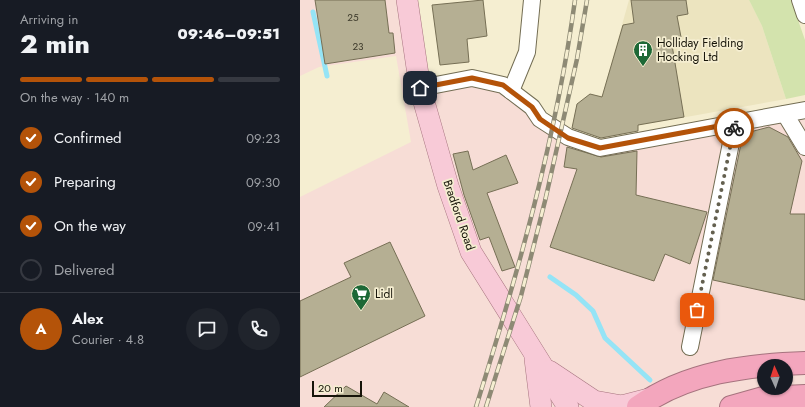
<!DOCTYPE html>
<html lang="en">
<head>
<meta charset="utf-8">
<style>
	body { margin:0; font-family:Jost,sans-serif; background:#20242c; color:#f1f3f6; height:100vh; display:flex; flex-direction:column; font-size:15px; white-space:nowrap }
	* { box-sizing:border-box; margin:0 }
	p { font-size:13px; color:#9ea1a6 }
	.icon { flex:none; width:22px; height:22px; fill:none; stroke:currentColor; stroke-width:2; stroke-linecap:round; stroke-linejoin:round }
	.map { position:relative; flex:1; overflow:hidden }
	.panel { display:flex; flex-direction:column; background:#171b24; width:300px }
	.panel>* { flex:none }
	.needle { width:26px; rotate:357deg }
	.controls { position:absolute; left:457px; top:359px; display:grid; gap:8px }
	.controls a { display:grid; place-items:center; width:36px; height:36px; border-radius:50%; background:#171b24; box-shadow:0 1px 3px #0004; font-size:20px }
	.scale { position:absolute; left:12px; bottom:10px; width:50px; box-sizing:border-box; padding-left:4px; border:2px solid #161409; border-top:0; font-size:11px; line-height:14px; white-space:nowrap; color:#161409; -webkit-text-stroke:3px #f5eed1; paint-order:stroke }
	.pin { position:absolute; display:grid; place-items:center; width:34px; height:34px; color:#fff; margin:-17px; border-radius:8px; box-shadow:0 2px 6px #0006 }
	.courier { position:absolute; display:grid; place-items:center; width:40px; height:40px; margin:-20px; border:3px solid #b45309; border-radius:50%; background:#fff; color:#222; box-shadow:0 1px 5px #0007 }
	.head em { font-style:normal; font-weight:800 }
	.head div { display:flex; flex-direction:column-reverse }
	.head { display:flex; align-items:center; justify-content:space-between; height:68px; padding:0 20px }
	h1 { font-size:26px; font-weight:800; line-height:30px }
	.bar { display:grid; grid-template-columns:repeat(4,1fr); gap:6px 4px; align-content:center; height:48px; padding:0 20px }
	.bar i { height:5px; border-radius:3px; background:#363941 }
	.bar .on { background:#b45309 }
	.bar p { grid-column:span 4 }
	.line { display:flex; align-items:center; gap:10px; padding:0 20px; border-top:1px solid #363941 }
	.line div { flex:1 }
	.round { display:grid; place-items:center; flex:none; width:42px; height:42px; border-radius:21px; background:#20242c }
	ol { padding:0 20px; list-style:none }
	li { display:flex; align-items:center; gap:12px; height:44px }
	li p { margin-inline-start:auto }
	li .icon { padding:4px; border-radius:50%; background:#b45309; color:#fff; stroke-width:4 }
	li:last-child { color:#9ea1a6 }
	li i { width:22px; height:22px; border:2px solid #363941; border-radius:50% }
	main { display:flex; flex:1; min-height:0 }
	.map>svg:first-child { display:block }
</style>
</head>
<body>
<main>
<section class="panel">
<div class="head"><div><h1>2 min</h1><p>Arriving in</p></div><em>09:46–09:51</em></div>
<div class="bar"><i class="on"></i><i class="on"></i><i class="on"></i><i></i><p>On the way · 140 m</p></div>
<ol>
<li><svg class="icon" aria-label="check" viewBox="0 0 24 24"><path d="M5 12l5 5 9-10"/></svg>Confirmed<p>09:23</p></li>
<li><svg class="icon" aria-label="check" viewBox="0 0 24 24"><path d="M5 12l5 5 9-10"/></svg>Preparing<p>09:30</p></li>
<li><svg class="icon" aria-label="check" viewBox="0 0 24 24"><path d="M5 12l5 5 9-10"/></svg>On the way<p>09:41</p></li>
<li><i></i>Delivered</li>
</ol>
<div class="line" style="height:72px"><b class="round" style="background:#b45309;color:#fff">A</b><div><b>Alex</b><p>Courier · 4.8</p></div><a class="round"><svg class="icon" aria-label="chat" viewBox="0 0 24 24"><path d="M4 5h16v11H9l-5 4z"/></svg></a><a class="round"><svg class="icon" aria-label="phone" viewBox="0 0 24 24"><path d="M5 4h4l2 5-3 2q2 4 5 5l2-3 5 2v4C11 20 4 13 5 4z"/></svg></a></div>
</section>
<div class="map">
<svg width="505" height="407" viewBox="0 0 505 407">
	<rect width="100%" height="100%" fill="#f5eed1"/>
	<!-- commercial -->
	<path fill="#f7ddd6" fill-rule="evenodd" d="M0,0H107L120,88L172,78L232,107L300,148L505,110V407H0V197L111,142L96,56L19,67L0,76ZM464,366H486V388H464Z"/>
	<!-- built -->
	<path fill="#ece4bf" d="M329,0H449L462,26L486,99L303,132L272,126L277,104L290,94L302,96Z"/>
	<!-- green -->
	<path fill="#d3e3ad" d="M449,0H491L505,40V95L486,99L462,26Z"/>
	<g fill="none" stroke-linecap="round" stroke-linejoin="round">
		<!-- stream -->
		<g stroke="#95e4f6" stroke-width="5">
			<path d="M13,12L27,76"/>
			<path d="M250,277L276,295L293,311L305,338L350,380"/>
		</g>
	</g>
	<!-- building -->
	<g fill="#b5af93" stroke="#766f55">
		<path d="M15,0H85L89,33H93L95,53L25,64Z"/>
		<path d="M183,0L187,36L167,39L169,62L140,65L132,5Z"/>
		<path d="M331,0H386L388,14L377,16L381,37L371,39L384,117L338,125V131L301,138L272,128L277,104L290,94L302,97L323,25L334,23Z"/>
		<path d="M469,127L488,137L502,161L490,214H505V300L413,280L442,139L450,132Z"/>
		<path d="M267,147L301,157L337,151L336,195L407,212L390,264L365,254L354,281L250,247L277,169L264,167Z"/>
		<path d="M168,151L173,170L206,155L218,183L187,193L215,267L202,271L189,237L180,240L164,195L153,154Z"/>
		<path d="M90,242L125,316L0,377V301L51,277L44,263Z"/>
		<path d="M46,386L77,404L84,392L109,407H24Z"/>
	</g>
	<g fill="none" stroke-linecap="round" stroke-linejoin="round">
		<defs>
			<g id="minor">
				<path d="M500,0L505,15"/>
				<path d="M120,88L172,78L203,85L232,107L240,119L268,137L300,148L505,110"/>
				<path d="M211,91L227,52L232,0"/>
				<path d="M485,114L505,147"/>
				<path d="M390,347L435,123"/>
			</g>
			<g id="major">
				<path d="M107,0L120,88L148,186L171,252L268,407"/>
				<path d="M235,359L241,407"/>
				<path d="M249,371L294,401L322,406L349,399"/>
			</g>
			<g id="highway">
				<path d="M338,407C387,372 447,365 505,363"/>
				<path d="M431,407L463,398L505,396"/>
			</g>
		</defs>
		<!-- minor casing -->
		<use href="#minor" stroke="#736d53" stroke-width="18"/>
		<!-- major casing -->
		<use href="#major" stroke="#a6737e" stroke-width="22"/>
		<!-- highway casing -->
		<use href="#highway" stroke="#a6737e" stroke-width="24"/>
		<!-- minor -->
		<use href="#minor" stroke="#fff" stroke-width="16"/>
		<!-- major -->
		<use href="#major" stroke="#f8cad7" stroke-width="21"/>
		<!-- highway -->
		<use href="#highway" stroke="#f3a6bd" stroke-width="22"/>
		<defs>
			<g id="rail">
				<path d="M176,407C218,273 256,139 275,0"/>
				<path d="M186,407L221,296L245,201L277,59L287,0"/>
			</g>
		</defs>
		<!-- rail casing -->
		<use href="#rail" stroke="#8e8a75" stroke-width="4.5"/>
		<!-- rail -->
		<use href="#rail" stroke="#f5eed1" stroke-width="3" stroke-dasharray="9" stroke-linecap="butt"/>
	</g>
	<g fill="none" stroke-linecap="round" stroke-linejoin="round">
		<!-- done -->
		<path stroke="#64604f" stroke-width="4" stroke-dasharray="0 7.2" d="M397,310L434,128"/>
		<!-- route -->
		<path stroke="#b45309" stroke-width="5" d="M120,88L172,78L203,85L232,107L240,119L268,138L300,148L435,123L434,128"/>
	</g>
	<!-- icons -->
	<defs>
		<symbol id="building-pin" viewBox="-11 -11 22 30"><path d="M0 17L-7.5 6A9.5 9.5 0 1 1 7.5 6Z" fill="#1d6836" stroke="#f5eed1"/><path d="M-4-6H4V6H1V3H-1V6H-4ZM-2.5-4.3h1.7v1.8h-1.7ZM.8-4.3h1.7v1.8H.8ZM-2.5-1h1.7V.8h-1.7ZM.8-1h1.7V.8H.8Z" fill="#fff"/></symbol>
		<symbol id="supermarket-pin" viewBox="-11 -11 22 30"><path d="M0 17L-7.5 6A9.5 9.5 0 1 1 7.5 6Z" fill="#1d6836" stroke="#f5eed1"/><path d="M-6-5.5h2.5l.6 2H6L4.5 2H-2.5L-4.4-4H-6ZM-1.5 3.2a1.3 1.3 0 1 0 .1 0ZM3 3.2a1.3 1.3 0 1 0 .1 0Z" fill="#fff"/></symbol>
	</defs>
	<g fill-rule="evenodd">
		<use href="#building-pin" x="332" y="39" width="22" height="30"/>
		<use href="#supermarket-pin" x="50" y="283" width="22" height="30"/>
	</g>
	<g text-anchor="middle" stroke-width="3.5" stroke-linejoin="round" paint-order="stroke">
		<!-- number labels -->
		<g font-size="10" fill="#3e3b2c">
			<text x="53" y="21">25</text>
			<text x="58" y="50">23</text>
		</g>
		<!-- poi labels -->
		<g font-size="12" fill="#161409" stroke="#f5eed1" text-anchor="start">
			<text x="357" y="47">Holliday Fielding<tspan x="357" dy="14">Hocking Ltd</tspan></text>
			<text x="75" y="298">Lidl</text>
		</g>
		<!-- street labels -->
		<g font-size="12" fill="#161409" stroke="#f5eed1">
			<text transform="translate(159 215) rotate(71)" y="4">Bradford Road</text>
		</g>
	</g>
</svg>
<div class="controls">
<a><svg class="needle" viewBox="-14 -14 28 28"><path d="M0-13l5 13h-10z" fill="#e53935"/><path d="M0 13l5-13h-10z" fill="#9ea1a6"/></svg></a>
</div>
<div class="scale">20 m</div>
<div class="pin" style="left:397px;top:310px;background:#ea580c"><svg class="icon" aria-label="bag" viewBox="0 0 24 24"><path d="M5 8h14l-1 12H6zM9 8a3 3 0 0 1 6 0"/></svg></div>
<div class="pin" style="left:120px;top:88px;background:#1f2937"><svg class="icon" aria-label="home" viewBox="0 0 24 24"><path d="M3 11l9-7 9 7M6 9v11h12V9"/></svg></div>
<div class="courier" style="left:434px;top:128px"><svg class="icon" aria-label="bike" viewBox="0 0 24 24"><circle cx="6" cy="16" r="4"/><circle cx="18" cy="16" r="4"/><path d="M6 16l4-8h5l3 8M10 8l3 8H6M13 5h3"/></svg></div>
</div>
</main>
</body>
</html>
